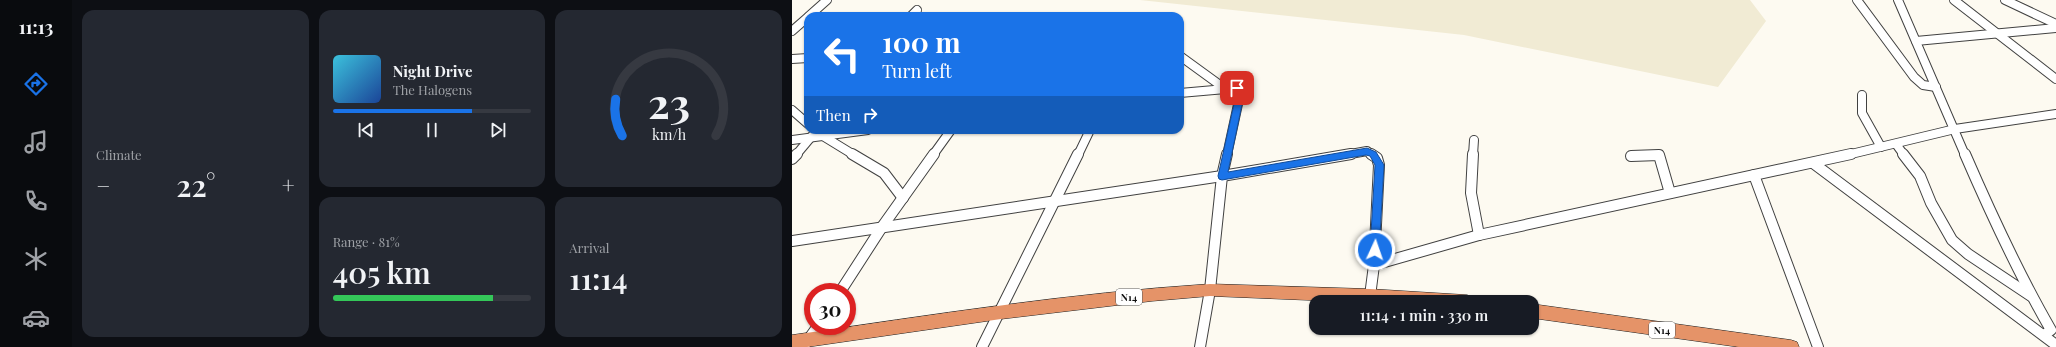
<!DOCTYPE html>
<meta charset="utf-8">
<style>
:root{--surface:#171b24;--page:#242831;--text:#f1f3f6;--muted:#9ea1a6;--line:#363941;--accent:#1a73e8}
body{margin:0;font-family:"Playfair Display",serif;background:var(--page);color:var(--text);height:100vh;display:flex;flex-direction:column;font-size:15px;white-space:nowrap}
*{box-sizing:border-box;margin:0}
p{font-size:13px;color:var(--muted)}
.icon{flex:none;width:22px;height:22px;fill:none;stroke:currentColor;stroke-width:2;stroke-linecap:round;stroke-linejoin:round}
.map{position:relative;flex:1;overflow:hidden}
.drawer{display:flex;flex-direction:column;gap:10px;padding:10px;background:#0d0f14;width:720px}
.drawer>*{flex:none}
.banner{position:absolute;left:12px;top:12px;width:380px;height:122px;border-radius:12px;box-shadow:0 1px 3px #0004;background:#1a73e8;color:#fff;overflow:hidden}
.speed{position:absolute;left:12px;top:283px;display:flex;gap:8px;font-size:20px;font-weight:700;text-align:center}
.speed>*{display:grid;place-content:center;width:52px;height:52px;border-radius:50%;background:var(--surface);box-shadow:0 1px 3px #0004;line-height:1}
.speed .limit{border:6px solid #d22;background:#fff;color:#111}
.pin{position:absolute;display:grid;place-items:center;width:34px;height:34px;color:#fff;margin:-17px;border-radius:8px;box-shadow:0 2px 6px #0006}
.me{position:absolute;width:44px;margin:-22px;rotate:3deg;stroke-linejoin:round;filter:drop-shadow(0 0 3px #0008)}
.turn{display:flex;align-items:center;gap:14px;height:84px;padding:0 12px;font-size:18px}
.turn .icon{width:52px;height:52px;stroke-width:2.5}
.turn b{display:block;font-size:28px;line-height:34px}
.then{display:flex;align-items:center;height:38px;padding:0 12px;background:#0003;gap:8px;font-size:15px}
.big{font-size:30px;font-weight:600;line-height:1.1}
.drawer .card{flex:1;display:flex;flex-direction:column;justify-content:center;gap:6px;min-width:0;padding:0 14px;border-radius:12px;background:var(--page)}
.drawer .dial{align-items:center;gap:0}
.dial svg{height:104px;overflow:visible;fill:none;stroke:var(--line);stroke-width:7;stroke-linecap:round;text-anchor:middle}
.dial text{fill:var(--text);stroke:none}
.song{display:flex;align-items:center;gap:12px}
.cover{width:48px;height:48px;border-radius:6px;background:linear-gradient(135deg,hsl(190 70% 55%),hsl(220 70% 35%))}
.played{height:4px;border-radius:2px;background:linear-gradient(90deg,var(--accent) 70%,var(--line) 70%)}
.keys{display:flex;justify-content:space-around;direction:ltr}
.heat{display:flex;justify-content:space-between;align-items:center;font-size:22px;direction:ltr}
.charge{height:6px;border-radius:3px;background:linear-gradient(90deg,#34c759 81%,var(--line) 0)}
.drawer .tiles{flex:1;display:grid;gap:10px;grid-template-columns:repeat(3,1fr)}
.card:first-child{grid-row:span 2}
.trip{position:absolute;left:517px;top:295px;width:230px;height:40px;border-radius:12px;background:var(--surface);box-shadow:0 1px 3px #0004;font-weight:600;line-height:40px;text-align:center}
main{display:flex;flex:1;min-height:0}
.tab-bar{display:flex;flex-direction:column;width:72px;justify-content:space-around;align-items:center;background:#090b0e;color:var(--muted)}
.tab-bar .icon{width:28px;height:28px}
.tab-bar .current{color:var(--accent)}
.tab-bar b{font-size:18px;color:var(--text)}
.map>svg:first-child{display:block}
</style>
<main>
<nav class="tab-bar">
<b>11:13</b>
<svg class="icon current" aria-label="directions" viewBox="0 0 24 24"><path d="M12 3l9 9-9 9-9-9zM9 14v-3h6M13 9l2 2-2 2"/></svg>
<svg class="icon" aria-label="music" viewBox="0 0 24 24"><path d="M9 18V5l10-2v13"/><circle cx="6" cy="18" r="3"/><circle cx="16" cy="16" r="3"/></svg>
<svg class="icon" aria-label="phone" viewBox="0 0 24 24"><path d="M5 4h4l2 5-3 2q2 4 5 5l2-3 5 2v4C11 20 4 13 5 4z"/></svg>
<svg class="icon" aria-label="climate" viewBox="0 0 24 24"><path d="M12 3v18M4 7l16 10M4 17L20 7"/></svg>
<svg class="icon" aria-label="car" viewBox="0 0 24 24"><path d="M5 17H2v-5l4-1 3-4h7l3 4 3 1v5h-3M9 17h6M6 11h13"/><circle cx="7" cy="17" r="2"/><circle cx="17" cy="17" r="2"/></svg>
</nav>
<section class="drawer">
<div class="tiles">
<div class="card"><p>Climate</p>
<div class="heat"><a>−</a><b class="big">22°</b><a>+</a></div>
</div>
<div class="card">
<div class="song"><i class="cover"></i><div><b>Night Drive</b><p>The Halogens</p></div></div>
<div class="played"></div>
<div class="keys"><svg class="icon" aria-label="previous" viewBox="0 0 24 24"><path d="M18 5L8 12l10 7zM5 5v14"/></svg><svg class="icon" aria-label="pause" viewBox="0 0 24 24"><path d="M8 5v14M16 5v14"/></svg><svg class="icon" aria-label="next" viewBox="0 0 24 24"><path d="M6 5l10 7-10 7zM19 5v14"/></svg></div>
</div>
<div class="card dial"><svg viewBox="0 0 100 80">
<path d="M14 69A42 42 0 1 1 86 69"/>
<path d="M14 69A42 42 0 0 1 9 41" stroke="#1a73e8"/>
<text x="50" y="56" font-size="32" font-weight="700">23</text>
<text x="50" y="72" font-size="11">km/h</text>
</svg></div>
<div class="card"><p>Range · 81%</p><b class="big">405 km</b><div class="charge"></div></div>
<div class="card"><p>Arrival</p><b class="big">11:14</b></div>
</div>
</section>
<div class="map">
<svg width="1264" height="347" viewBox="0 0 1264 347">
<rect width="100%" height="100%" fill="#fdfaf1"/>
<path fill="#f1ebd4" d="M348 0H958L974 21 926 87 672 35Z"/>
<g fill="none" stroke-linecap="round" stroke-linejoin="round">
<defs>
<g id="minor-far1">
<path d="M1065 0 1122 77 1131 85 1144 87"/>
<path d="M1106 0 1173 155"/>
<path d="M1162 0 1264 79"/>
<path d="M1213 0 1264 24"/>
<path d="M17 16 35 0"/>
<path d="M119 16 125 10"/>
<path d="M0 31 16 17"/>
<path d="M1124 41 1264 28"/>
<path d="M388 56 432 88"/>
<path d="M0 59 16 58"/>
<path d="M388 93 445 88 448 95 435 155"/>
<path d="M1070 95V113L1089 147"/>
<path d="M0 110 16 124"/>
<path d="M31 136 62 155"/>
<path d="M0 140 76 130"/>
<path d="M1104 144 1112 155"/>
<path d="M4 155 25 130"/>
<path d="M141 155 159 130"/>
<path d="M286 155 298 130"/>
<path d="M553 155 575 151 580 155"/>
<path d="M681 155 682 140"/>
<path d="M1055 155 1163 129 1264 114"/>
</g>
<g id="minor">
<path d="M60 154 92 173 111 198"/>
<path d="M681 154 679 193 687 235"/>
<path d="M1111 154 1128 176 1139 203 1160 240 1176 254 1239 296"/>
<path d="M1173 154C1199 214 1226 273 1259 330L1252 335"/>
<path d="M839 156 867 155 878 193"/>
<path d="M0 159 5 154"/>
<path d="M1021 163 1264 345"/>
<path d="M962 175 1026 347"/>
<path d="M0 241 430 176 559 154"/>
<path d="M582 265 687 235 1059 154"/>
<path d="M48 292 90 227 142 154"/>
<path d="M578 296 582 265 587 165 585 158 579 154"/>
<path d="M11 347 26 326"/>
<path d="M190 347 286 154"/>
<path d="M408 347 418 290 430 176 435 154"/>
</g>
<g id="highway">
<path d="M418 284 578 289 675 295 680 297 683 302H564L418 296 360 301 209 319 15 347H0V335C139 315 278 293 418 284Z"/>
<path d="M740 304 999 340 1005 342 1007 347H947L740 318Z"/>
</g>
</defs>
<use href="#minor-far1" stroke="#414141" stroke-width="10"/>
<use href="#minor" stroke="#414141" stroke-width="12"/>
<use href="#highway" stroke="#1f1f1f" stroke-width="1"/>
<use href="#minor-far1" stroke="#fff" stroke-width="8"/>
<use href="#minor" stroke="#fff" stroke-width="10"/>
<use href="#highway" fill="#e59368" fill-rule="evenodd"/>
</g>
<path fill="#1a73e8" stroke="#114b97" d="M445 85 448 86 452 95 436 172 575 148 584 152 592 165 587 253 583 255 578 250 583 165 578 156 574 155 430 180 427 179 426 176 444 95 441 88Z"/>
<g text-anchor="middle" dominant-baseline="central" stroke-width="4" stroke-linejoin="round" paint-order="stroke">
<g fill="#fff" stroke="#565656" stroke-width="1">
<rect x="324" y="289" width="26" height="16" rx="3"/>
<rect x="857" y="322" width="26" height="16" rx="3"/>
</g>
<g font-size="10" font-weight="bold" fill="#0e0e0e">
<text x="337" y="297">N14</text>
<text x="870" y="330">N14</text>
</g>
</g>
</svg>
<div class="speed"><div class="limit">30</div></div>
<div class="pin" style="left:445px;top:88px;background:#d93025"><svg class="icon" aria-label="arrive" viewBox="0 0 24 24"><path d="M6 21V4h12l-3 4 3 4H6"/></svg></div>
<svg class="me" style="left:583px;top:250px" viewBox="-20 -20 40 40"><circle r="17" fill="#1a73e8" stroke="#fff" stroke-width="3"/><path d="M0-11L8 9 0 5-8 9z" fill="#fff"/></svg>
<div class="trip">11:14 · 1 min · 330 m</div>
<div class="banner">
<div class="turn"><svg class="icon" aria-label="left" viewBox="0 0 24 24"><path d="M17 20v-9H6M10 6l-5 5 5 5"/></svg><div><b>100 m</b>Turn left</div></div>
<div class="then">Then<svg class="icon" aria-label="right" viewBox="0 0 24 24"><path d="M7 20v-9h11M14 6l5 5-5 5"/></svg></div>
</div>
</div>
</main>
